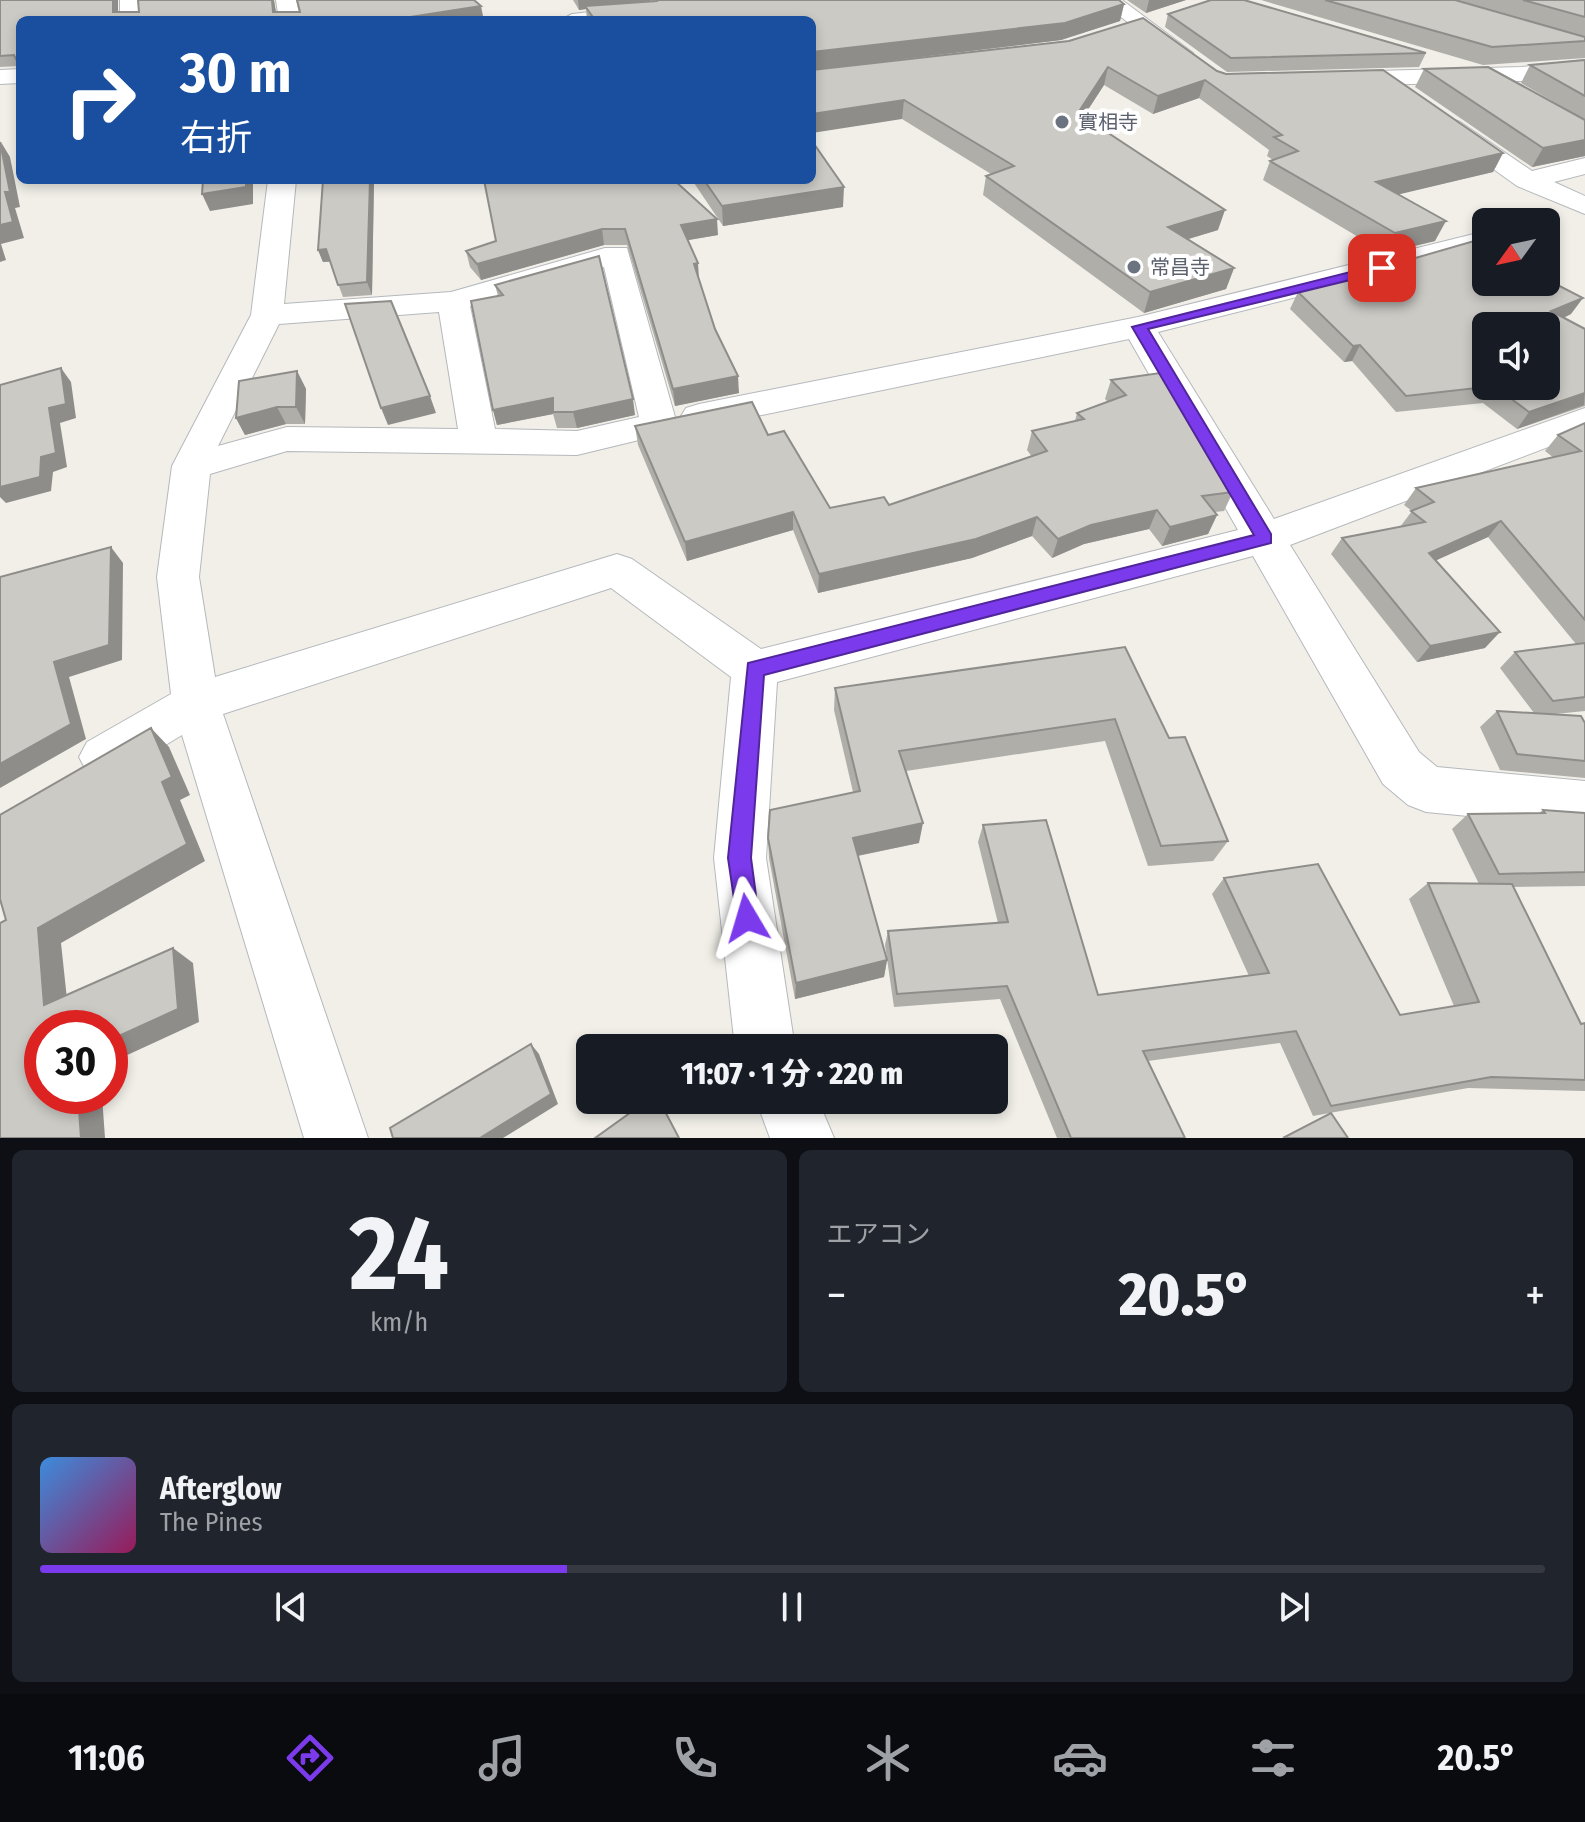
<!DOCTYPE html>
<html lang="ja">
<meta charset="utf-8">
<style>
:root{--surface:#171b24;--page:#20242c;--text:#f1f3f6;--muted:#9ea1a6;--line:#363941;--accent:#7c3aed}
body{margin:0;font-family:"Fira Sans Condensed","Noto Sans JP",sans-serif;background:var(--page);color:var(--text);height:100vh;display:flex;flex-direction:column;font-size:30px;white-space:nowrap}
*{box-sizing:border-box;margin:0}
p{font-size:26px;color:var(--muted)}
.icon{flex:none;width:44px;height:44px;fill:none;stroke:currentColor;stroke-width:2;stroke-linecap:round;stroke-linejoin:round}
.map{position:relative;height:1138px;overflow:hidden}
.panel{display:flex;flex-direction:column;gap:12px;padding:12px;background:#0d0f14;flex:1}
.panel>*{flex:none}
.top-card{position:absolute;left:16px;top:16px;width:800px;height:168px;border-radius:12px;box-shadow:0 4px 12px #0003;background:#1a4fa0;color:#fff;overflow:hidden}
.needle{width:52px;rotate:237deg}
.tools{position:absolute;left:1472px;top:208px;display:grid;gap:16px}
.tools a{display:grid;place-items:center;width:88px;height:88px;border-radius:12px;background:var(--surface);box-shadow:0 4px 12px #0003;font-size:40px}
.speed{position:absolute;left:24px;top:1010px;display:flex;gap:16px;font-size:40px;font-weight:700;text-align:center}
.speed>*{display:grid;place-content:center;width:104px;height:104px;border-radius:50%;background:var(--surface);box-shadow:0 4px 12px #0003;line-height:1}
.speed .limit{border:12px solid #d22;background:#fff;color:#111}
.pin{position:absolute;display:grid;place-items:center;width:68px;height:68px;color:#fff;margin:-34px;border-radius:16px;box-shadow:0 4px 12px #0006}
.me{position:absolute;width:88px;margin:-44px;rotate:353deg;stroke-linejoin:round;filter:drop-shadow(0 0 6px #0008)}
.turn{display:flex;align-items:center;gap:28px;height:168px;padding:0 32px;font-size:36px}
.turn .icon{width:104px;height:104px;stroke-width:2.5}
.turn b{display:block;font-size:56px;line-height:68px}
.big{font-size:60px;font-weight:800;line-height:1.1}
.panel .card{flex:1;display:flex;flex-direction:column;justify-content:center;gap:12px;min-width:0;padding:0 28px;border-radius:12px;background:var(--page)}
.panel .dial{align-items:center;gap:0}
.dial b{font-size:104px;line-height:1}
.song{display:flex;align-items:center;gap:24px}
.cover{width:96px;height:96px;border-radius:12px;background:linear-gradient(135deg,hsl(210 70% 55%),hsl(330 70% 35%))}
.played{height:8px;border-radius:4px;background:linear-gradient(90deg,var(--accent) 35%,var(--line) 35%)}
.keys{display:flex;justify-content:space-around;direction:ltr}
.heat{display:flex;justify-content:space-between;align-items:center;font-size:44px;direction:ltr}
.panel .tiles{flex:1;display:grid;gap:12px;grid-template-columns:1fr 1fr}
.card:last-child{grid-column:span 2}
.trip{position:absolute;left:576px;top:1034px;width:432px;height:80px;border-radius:12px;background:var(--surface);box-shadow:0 4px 12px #0003;font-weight:800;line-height:80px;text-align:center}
.tab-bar{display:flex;height:128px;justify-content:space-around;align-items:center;background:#090b0e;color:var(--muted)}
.tab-bar .icon{width:56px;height:56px}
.tab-bar .selected{color:var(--accent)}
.tab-bar b{font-size:36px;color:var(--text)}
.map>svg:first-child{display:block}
</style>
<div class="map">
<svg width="1585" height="1138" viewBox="0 0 1585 1138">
<rect width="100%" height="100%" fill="#f1efe8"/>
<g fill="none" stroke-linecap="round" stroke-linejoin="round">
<defs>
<g id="street">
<path d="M120 0H140L142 20H120Z"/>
<path d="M276 0H296L301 20H279Z"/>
<path d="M1099 0H1122L1193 53 1190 58H1174Z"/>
<path d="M645 6 655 12 652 16 561 20 572 14Z"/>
<path d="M1585 60V74L1522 81 1339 86 1327 79 1339 72 1522 67Z"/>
<path d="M20 69V83L0 84V70Z"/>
<path d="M1451 119 1460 122 1532 171 1585 158V174L1554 182 1585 196V214L1517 186 1442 132 1438 127Z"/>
<path d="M268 180H296L284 304 451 292 605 248H627L677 424 672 432 577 455 287 451 210 474 199 577 215 677 617 554 632 559 761 649 1238 530 1129 339 699 428 686 424 681 416 686 408 699 404 1138 317 1486 231V249L1158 332 1274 519 1585 408V433L1290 545 1419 752 1437 767 1585 781V827L1426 812 1408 805 1383 784 1253 556 777 682 766 858 795 1048H735L714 858 731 677 611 588 223 714 368 1138H304L182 735 121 772 104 779 87 772 79 757 87 742 171 694 157 577 172 466 251 315ZM604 267 639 417 577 431 495 429 470 306ZM439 312 458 429 287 427 218 446 279 324Z"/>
<path d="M756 1100H818L834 1138H770Z"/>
</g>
</defs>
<use href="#street" stroke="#b5b8bc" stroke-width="2"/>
<use href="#street" fill="#fff" fill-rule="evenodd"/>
</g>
<g fill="#afaea9">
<path d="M0 0H118V12H139L274 0 276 12 483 16 20 20V66L0 67Z"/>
<path d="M573 0H1119L1124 4 1120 21 1061 40 812 70V20H587L586 9 579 10Z"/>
<path d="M1127 0H1186L1146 13Z"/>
<path d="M1261 0H1585V58L1483 65Z"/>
<path d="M1168 14 1426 53 1419 67 1227 72 1165 27Z"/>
<path d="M1069 41 1217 71 1503 153 1493 172 1398 194 1435 241 1385 253 1263 180 1270 161 1273 160 1267 156 1269 150 1199 98 1153 114 1104 85 1084 116 1218 230 1188 239 1234 268 1226 289 1144 313 983 195 986 176 991 174 902 119 813 71Z"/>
<path d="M1585 60V156L1532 167 1415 87 1424 69 1580 117 1521 83 1530 65Z"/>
<path d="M323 180H374L372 295 343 297 330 262H323L318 250Z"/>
<path d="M484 180 718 235 688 240 699 279 715 329 739 393 675 406 627 245H604L481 280 470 267 466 251 496 241Z"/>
<path d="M692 180H812L843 207 723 226Z"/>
<path d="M495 285 635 415 577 428H557L553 414 497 425 493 410 498 296Z"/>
<path d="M1298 292 1571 314 1564 318 1585 329V406L1517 429 1483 403 1396 412 1352 361 1344 362 1290 309Z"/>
<path d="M297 371 306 389 305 424H286L245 435 236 418Z"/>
<path d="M1111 380 1233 492 1224 511 1215 512 1217 515 1208 534 1162 546 1149 529 1084 544 1052 558 1032 536 972 558 818 593 793 530 687 561 638 445 635 426 768 435 830 508 889 505 1032 457 1027 450 1032 431 1075 421 1077 413 1108 402 1105 399Z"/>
<path d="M1585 423V711L1555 714 1585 723V778L1500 770 1480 727 1497 711 1534 713 1500 668 1515 652 1576 644 1488 537 1436 560 1485 648 1417 662 1331 554 1342 538 1400 527 1412 511 1404 505 1416 488 1554 458 1545 451 1558 435Z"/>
<path d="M1125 647 1169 738 1228 841 1213 861 1148 866 1105 741 906 771 919 843 858 856 887 960 884 977 795 999 769 858 768 838 853 792 834 710 835 688Z"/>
<path d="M1543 810 1585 813V886L1513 887 1581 1024 1585 1023V1091L1468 1088 1313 1116 1280 1043 1148 1061 1185 1138H1057L1000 999 894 1007 885 945 888 931 998 923 978 842 983 825 1098 995 1249 976 1212 894 1224 878 1400 1015 1454 1006 1409 899 1428 883 1479 884 1452 829 1468 814 1539 813Z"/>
</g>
<g fill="#8f8d8a">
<path d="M113 0H118V20L113 12Z"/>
<path d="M272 0H274L277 20 273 12Z"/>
<path d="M578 0H650L651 2 585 6 586 9 579 10Z"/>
<path d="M1149 0H1186L1146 13Z"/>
<path d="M1124 4 1120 21 1061 40 812 70V52Z"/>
<path d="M481 6 483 16 460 20H391Z"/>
<path d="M1108 67 1104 85 1074 131 1078 113Z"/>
<path d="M1205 80 1199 98 1153 114 1158 96Z"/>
<path d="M904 100 902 119 812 133V114Z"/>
<path d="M1585 140V156L1532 167 1543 148Z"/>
<path d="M1 142 10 157 20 207 15 208 24 238 1 244 6 260 0 262V225L5 192Z"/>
<path d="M1503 153 1493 172 1367 202 1376 182Z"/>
<path d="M246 180H253V204L210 211 202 194Z"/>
<path d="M370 180H374L372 295 367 282Z"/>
<path d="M844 187 843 207 723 226 722 206Z"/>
<path d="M1225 210 1218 230 1162 247 1168 227Z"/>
<path d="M717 219 718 235 683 241 681 225Z"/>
<path d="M1446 221 1435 241 1385 253 1395 233Z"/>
<path d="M602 229 604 245 481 280 477 264Z"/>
<path d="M326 249 331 261 323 262 318 250Z"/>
<path d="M698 263 699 279 694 264Z"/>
<path d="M1234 268 1226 289 1144 313 1150 292Z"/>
<path d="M1583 298 1571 314 1544 326 1551 311Z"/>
<path d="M1360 345 1352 361 1344 362 1353 346Z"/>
<path d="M61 368 71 382 76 418 60 423 67 467 53 472 51 491 6 503 0 497V477L49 408Z"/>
<path d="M297 371 306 389 305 424 296 407Z"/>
<path d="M738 376 739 393 675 406 673 389Z"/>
<path d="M1585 393 1584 405 1517 429 1529 412Z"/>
<path d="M430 396 436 413 388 425 381 408Z"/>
<path d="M553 398V414L497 425 493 410Z"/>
<path d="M633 399 635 415 577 428 573 412Z"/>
<path d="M277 407 286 424 245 435 236 418Z"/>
<path d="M1157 510 1149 529 1084 544 1052 558 1058 539 1091 525Z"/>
<path d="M793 512V530L687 561 685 542Z"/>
<path d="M1217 515 1208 534 1162 546 1170 527Z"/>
<path d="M1037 517 1032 536 972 558 818 593 819 574Z"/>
<path d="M1501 521 1488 537 1417 569 1429 553Z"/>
<path d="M111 547 123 563 122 660 69 677 86 739 0 788V764L54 662Z"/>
<path d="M1500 632 1485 648 1417 662 1430 646Z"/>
<path d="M151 728 169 747 190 795 180 800 205 861 61 943 69 1018 44 1005 38 928 162 782Z"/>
<path d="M923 823 919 843 851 857 853 838Z"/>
<path d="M173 948 193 963 199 1022 110 1063V1040Z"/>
<path d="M887 960 884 977 795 999 796 983Z"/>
<path d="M531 1044 539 1054 558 1104 503 1138H480Z"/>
<path d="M78 1096H102L105 1138H81Z"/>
</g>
<g fill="#cccac5" stroke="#8f8d8a" stroke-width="2" fill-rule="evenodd">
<path d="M0 0H113V12H139L138 0H272L273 12H300L297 0H474L481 6 391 20H20V61H17L14 55 0 56Z"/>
<path d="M658 0H1119L1124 4 1065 23 812 52V20H595L585 6 657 1Z"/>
<path d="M1211 0H1244L1426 53 1231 58 1168 14Z"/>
<path d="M1325 0H1455L1585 37V41L1492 47Z"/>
<path d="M1523 0H1585V17Z"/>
<path d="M1143 18 1217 71 1226 74 1383 70 1503 153 1376 182 1446 221 1395 233 1270 161 1298 151 1274 137 1282 135 1205 80 1158 96 1108 67 1078 113 1225 210 1168 227 1234 268 1150 292 986 176 1014 166 904 100 812 114V70L1069 41Z"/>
<path d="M1585 60V96L1530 65Z"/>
<path d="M1488 67 1585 120V140L1543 148 1424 69Z"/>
<path d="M812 141 844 187 722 206 704 180H812Z"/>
<path d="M0 142 10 192H5L13 222 0 225Z"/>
<path d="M203 180H246V187L202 194Z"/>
<path d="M323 180H370L367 282 338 285 326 249 318 250Z"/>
<path d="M484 180H674L717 219 681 225 698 263 694 264 715 329 738 376 673 389 625 229H602L477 264 466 251 496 241Z"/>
<path d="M1474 241 1486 248V282H1546V279L1583 298 1551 311 1585 329V393L1529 412 1494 386 1406 396 1360 345 1353 346 1298 292ZM1486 326H1546V386H1486Z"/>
<path d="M599 256 633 399 573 412H553V398L493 410 471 301 503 295 495 285Z"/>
<path d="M391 301 430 396 381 408 345 304Z"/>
<path d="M61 368 66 404 49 408 56 453 41 457 40 477 0 487V385Z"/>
<path d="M297 371 296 407H277L236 418 239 381Z"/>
<path d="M1160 373 1233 492 1202 496 1217 515 1170 527 1157 510 1091 525 1058 539 1037 517 976 539 819 574 793 512 685 542 635 426 752 402 768 435 784 431 830 508 884 497 889 505 1047 451 1032 431 1084 419 1077 413 1126 395 1111 380Z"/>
<path d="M1585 423V620L1501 521 1429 553 1500 632 1430 646 1342 538 1425 522 1411 511 1434 502 1416 488 1581 451 1558 435Z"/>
<path d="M111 547 109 645 54 662 71 724 0 764V577Z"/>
<path d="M1585 643V697L1553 701 1515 652Z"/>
<path d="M1125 647 1169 738 1185 737 1228 841 1161 846 1115 719 899 751 923 823 853 838 887 960 796 983 768 838 770 810 860 791 835 688Z"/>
<path d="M1497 711 1581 716 1585 723V761L1517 754Z"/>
<path d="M151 728 172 777 162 782 187 844 38 928 44 1005 173 948 178 1009 110 1040V1028H42V1096H78L81 1138H0V923L6 920 0 899V815Z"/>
<path d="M1543 810 1585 813V872L1499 874 1468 814 1545 813Z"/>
<path d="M1046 820 1098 995 1269 973 1224 878 1318 864 1400 1015 1479 1002 1428 883 1512 884 1581 1024 1585 1023V1080L1491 1077 1331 1106 1296 1031 1143 1051 1185 1138H1071L1007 986 897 994 888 931 1008 922 983 825Z"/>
<path d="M531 1044 551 1094 480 1138H393L390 1128Z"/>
<path d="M648 1100H659L679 1138H595Z"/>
<path d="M1331 1113 1348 1138H1283Z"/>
</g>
<path fill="#7c3aed" stroke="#51269a" stroke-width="2" d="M1382 264 1389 268 1387 271 1148 329 1271 534V543L764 675 751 858 759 918 755 926 747 929 738 926 728 858 748 663 1254 535 1132 327Z"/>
<g fill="#6b7280" stroke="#fff" stroke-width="3">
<circle cx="1062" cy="122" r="8"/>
<circle cx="1134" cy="267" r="8"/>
</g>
<g text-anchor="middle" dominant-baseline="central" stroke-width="8" stroke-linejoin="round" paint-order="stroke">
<g font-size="20" fill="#5b616d" stroke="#fff" text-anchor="start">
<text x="1078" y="122">實相寺</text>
<text x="1150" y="267">常昌寺</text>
</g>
</g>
</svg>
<div class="tools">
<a><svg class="needle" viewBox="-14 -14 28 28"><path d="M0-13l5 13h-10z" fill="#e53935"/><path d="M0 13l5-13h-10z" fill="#9ea1a6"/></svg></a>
<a><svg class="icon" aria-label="sound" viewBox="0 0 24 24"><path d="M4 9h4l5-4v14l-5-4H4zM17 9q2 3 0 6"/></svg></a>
</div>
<div class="speed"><div class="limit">30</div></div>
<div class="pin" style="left:1382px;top:268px;background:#d93025"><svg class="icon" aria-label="arrive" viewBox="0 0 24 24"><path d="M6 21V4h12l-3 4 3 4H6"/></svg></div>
<svg class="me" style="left:747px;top:918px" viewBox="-20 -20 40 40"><path d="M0-17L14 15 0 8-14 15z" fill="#7c3aed" stroke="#fff" stroke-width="4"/></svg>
<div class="trip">11:07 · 1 分 · 220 m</div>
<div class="top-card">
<div class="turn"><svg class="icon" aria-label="right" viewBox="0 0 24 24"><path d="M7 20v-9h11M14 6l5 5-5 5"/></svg><div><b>30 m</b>右折</div></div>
</div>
</div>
<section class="panel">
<div class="tiles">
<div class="card dial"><b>24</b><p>km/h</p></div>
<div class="card"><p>エアコン</p>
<div class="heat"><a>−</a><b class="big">20.5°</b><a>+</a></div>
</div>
<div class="card">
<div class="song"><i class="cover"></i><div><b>Afterglow</b><p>The Pines</p></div></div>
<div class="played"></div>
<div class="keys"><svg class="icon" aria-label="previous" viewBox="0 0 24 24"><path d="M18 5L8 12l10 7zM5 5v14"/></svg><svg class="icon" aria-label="pause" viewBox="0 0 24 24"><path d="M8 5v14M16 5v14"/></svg><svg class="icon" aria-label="next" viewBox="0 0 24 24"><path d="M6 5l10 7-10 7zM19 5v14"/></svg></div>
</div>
</div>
</section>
<nav class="tab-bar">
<b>11:06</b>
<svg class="icon selected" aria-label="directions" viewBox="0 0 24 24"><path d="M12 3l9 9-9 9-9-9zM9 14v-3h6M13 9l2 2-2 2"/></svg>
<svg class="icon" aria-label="music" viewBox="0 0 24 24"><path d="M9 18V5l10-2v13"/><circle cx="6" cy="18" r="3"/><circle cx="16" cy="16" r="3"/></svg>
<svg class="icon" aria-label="phone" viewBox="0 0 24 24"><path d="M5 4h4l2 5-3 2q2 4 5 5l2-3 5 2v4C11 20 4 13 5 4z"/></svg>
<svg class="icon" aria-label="climate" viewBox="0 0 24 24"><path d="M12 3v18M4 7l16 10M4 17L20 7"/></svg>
<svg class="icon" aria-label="car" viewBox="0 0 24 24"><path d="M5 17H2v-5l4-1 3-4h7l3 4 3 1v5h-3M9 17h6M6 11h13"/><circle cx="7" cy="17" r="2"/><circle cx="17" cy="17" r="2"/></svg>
<svg class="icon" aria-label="filters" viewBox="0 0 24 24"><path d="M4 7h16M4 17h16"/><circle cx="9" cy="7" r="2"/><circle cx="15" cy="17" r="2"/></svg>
<b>20.5°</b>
</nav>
